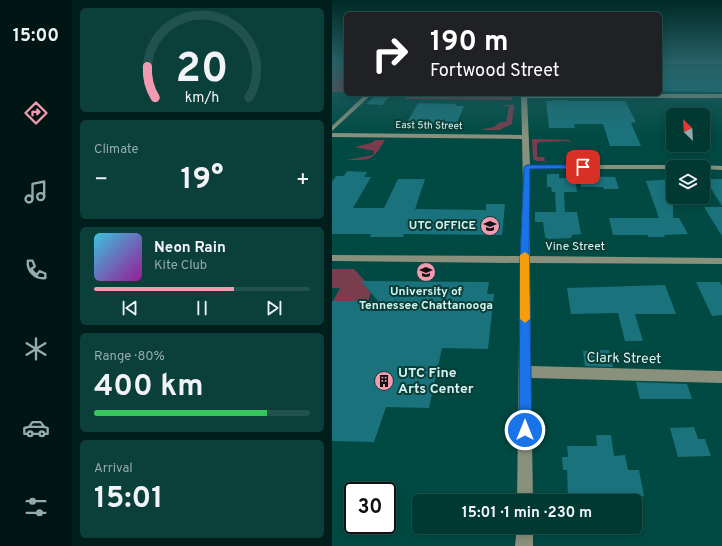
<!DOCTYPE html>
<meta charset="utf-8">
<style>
:root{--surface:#003832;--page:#0a3f3a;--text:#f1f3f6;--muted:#95acac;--line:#22524d;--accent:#f29aaf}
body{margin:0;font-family:Overpass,sans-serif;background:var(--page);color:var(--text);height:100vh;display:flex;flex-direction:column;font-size:15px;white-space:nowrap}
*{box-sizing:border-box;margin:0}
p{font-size:13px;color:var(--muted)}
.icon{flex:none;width:22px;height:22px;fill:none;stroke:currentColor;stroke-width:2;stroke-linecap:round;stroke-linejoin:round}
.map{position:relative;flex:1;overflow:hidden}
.sheet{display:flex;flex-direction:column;gap:8px;padding:8px;background:#001f1c;width:260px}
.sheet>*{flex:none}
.top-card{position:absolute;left:12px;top:12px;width:318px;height:84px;border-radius:6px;box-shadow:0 2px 10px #0003,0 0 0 1px var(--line);background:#202124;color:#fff;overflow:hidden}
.needle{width:26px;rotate:336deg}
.controls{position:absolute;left:334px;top:108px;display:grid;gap:8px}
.controls a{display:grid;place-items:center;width:44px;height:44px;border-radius:6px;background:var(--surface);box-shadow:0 2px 10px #0003,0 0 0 1px var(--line);font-size:20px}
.speed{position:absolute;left:12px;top:482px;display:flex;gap:8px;font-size:20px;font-weight:700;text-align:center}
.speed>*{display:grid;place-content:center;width:52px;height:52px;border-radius:50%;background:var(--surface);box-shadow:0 2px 10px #0003,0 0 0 1px var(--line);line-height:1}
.speed .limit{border:2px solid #111;border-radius:6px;background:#fff;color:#111}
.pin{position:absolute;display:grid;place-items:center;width:34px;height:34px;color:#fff;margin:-17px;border-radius:8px;box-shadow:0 2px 6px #0006}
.me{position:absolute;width:44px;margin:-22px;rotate:0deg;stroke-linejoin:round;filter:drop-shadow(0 0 3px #0008)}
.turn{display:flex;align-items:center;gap:14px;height:84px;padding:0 20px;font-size:18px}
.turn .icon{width:52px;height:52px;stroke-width:2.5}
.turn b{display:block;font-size:28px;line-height:34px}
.big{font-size:30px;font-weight:700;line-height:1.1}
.sheet .widget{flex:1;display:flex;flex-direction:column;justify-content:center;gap:6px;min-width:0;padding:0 14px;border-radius:6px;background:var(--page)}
.sheet .dial{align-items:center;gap:0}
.dial svg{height:104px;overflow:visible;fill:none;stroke:var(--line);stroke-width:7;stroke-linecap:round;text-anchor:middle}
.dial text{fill:var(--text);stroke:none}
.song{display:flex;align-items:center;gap:12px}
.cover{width:48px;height:48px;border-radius:6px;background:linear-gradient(135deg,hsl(190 70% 55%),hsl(300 70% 35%))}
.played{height:4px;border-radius:2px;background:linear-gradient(90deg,var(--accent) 65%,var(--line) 65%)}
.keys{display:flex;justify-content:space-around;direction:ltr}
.heat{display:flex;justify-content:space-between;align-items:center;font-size:22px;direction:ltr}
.charge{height:6px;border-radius:3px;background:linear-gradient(90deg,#34c759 80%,var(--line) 0)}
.trip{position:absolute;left:80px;top:494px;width:230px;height:40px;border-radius:6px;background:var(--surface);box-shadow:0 2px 10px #0003,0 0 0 1px var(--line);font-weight:700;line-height:40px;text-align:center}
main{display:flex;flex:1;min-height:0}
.tabs{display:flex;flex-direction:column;width:72px;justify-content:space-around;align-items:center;background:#001614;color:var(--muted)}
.tabs .icon{width:28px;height:28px}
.tabs .active{color:var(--accent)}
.tabs b{font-size:18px;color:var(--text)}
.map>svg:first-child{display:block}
</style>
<main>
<nav class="tabs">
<b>15:00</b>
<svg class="icon active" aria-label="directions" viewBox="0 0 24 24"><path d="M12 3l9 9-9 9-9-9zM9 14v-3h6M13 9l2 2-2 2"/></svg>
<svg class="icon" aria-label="music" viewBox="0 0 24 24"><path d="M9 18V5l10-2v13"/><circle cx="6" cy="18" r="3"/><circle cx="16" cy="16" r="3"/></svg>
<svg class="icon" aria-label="phone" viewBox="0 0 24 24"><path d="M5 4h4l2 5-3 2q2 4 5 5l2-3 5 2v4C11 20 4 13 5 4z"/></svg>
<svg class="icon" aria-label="climate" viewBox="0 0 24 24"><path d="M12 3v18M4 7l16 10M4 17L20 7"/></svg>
<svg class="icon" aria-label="car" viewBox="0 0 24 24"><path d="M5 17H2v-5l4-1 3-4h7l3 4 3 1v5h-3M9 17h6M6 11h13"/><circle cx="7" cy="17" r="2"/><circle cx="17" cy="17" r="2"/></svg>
<svg class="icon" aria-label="filters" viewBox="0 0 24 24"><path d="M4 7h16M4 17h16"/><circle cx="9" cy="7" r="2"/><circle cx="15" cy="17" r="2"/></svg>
</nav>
<section class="sheet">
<div class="widget dial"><svg viewBox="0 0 100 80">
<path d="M14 69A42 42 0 1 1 86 69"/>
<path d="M14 69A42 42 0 0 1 8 45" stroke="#f29aaf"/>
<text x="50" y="56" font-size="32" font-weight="700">20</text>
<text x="50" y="72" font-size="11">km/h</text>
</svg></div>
<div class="widget"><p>Climate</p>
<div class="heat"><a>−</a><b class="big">19°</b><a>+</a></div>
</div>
<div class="widget">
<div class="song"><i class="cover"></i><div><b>Neon Rain</b><p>Kite Club</p></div></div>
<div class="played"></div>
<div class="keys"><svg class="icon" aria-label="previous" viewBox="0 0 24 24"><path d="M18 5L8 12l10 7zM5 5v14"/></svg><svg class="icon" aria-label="pause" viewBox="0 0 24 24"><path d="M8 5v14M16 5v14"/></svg><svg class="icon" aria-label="next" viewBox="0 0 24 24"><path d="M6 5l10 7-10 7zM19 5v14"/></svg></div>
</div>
<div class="widget"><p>Range · 80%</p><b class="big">400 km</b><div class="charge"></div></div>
<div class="widget"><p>Arrival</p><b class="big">15:01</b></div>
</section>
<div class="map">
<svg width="390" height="546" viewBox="0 0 390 546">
<rect width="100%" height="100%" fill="#004a43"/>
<g fill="#7a3d4d">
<rect x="0" y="61" width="14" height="31"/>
<path d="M77 94H181L180 100 73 99Z"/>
<path d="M171 105H182L180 124 167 130H151V129L162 127 168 122H174L177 107Z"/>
<path d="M200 139 238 140 239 143 237 141 207 142 205 144V157H212L213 161 241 162 242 157 245 159V162L204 161 201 159Z"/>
<path d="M44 140H53C40 161 40 160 15 160L41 155 42 151 23 147 39 143Z"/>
<path d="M0 269H22L33 281 32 284 39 293 36 301H1L8 288H0Z"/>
</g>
<g fill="#1a737c">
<path d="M328 66H390V92L328 91Z"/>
<path d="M45 94H60L50 105 34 104Z"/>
<path d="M220 100H236L237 101H293L304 122 299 123 309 146H278L271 124H242L243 128H217L214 101H220Z"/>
<path d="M86 103 124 104 123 106H132L124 125 74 124Z"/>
<path d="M15 171 35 172 32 177H39L21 208H52L66 179H93L83 209 154 210V204H173L170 235 72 234 71 237H38L39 234H0V182L4 176H12Z"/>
<path d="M215 174H227V178H243L245 192H232L233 212H245L249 234 240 235 239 238 216 239 213 237 211 222H203V212H224L223 192H220L219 187H215Z"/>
<path d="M248 176 283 177 287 189H272L271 187H249Z"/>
<path d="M341 179V218H347L356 234 332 235 333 237H316V235H281L277 218H327L314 181Z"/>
<path d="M373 179H390V206Z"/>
<path d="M372 207H390V236Z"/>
<path d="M29 281 157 282 155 294H162L156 349 110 348 97 408 54 407 42 442 0 441V301H46Z"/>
<path d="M364 282H388L390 286V315L380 316Z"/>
<path d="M333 285 344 314H303L311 341H293L286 313 239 314 235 288Z"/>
<path d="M277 350 281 367 253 366 251 351Z"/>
<path d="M304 382 355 384 360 399H308Z"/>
<path d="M362 427 366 439H373L379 456 346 457 338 428Z"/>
<path d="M264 435H279L282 456 293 455 296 470H307L312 496H294L295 500 278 501H243V497H236L235 470H231L230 457H236L235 446H265Z"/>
</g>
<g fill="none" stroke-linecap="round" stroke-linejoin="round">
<g fill="#89917d" fill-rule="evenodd">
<path d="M34 94H40L0 131V126Z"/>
<path d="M189 94H390V98H195L198 165H341L345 167H341V169H198V256L390 258V264L198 263 199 366 390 371V383L199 378 201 501H185L188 263 0 261V255L188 256 191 187 190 139 0 137V133L190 135Z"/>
<path d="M368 165 390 166V170L371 169V167H367Z"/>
<path d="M185 527H201V546H183Z"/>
</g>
<rect fill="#d3e2ba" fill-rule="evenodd" x="328" y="62" width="62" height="2"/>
</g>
<linearGradient id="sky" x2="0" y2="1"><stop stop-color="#002925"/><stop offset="0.45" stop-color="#266066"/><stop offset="1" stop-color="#266066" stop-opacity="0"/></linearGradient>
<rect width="390" height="137" fill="url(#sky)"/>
<path fill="#1a73e8" stroke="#114b97" d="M251 165 253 166V168L198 169 197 260 200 430 198 434 193 436 189 434 187 430 188 260 192 167 195 165Z"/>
<path fill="#f59e0b" d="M193 252 197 255 198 319 193 323 188 319V255Z"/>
<defs>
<symbol id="university-disc" viewBox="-11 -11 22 22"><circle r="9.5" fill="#f29aaf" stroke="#093d38"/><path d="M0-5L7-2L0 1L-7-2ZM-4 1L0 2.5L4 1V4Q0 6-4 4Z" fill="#111"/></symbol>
<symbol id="building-disc" viewBox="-11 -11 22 22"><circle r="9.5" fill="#f29aaf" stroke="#093d38"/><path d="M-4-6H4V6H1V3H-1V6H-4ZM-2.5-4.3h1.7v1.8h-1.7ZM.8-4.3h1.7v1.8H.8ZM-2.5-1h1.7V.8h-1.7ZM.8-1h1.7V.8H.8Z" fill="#111"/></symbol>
</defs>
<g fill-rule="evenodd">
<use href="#university-disc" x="147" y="215" width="22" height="22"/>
<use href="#university-disc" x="83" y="261" width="22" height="22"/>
<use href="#building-disc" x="41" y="370" width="22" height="22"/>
</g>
<g text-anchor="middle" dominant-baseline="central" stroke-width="4" stroke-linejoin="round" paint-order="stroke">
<g font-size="10" fill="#d4f3ee" stroke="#093d38">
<text transform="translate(97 126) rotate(1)">East 5th Street</text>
</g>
<g font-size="12" font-weight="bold" fill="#d4f3ee" stroke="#093d38" text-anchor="end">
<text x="144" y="226">UTC OFFICE</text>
<text x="94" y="292" text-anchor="middle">University of<tspan x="94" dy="14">Tennessee Chattanooga</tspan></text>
</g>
<g font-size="12" fill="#d4f3ee" stroke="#093d38">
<text x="243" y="247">Vine Street</text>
</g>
<g font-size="14" fill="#d4f3ee" stroke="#093d38">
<text transform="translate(292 359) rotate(1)">Clark Street</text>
</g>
<g font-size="14" font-weight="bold" fill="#d4f3ee" stroke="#093d38" text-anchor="start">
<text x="66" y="373">UTC Fine<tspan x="66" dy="16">Arts Center</tspan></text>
</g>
</g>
</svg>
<div class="controls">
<a><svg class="needle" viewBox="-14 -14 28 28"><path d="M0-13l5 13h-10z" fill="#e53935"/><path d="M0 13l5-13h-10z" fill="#95acac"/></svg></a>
<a><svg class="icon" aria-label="layers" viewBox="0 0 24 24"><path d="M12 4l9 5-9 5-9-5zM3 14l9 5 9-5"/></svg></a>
</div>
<div class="speed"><div class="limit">30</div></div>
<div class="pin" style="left:251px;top:167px;background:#d93025"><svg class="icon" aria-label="arrive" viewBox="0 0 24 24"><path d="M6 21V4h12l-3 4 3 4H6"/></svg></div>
<svg class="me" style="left:193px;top:430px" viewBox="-20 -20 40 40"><circle r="17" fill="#1a73e8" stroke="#fff" stroke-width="3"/><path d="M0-11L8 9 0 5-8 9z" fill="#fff"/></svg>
<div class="trip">15:01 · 1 min · 230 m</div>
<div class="top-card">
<div class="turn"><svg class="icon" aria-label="right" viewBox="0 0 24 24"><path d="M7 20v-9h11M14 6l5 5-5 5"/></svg><div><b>190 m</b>Fortwood Street</div></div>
</div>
</div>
</main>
